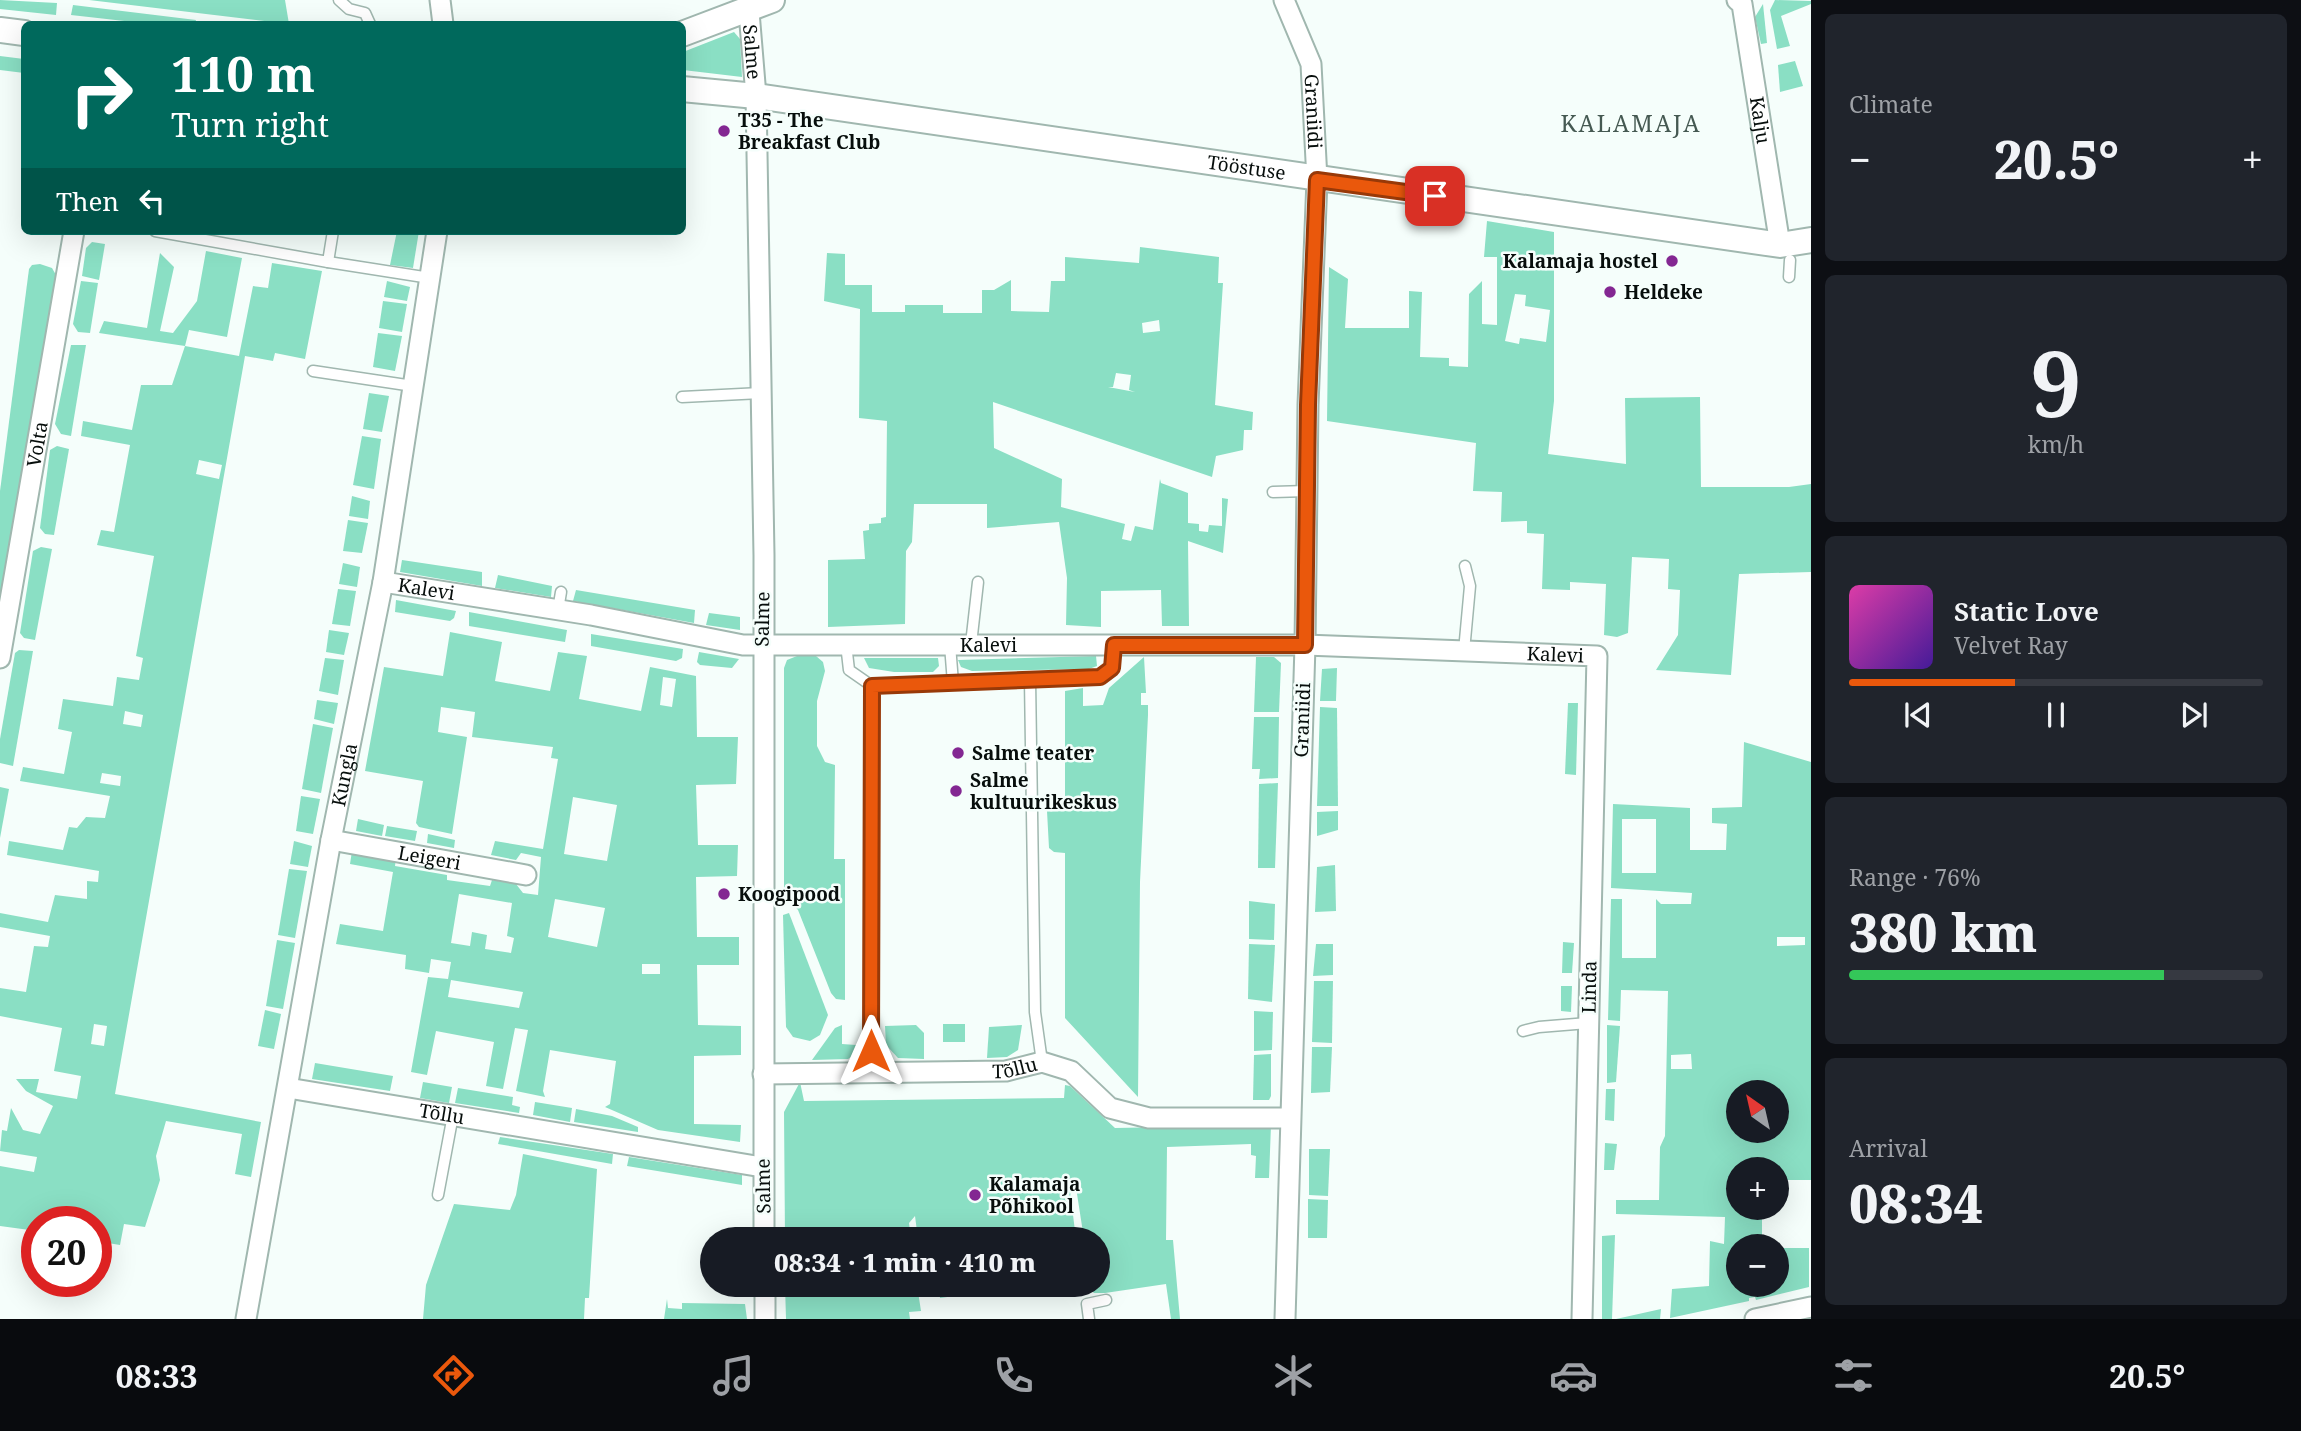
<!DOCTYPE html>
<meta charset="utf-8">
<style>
:root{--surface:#171b24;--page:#20242c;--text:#f1f3f6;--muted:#9ea1a6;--line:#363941;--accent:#ea580c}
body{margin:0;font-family:"Noto Serif",serif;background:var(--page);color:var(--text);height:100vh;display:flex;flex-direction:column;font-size:26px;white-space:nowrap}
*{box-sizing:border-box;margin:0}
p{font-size:23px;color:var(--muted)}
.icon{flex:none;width:38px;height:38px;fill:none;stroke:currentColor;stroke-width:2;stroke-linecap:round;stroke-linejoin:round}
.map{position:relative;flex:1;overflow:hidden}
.side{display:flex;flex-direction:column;gap:14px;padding:14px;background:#0d0f14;width:490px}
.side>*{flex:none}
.guide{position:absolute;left:21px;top:21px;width:665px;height:214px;border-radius:10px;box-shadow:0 7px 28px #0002;background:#00695c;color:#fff;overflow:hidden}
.needle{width:46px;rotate:326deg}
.buttons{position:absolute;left:1726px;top:1080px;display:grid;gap:14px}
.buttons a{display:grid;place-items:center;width:63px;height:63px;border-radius:50%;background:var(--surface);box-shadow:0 7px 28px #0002;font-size:35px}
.speed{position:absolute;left:21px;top:1206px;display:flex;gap:14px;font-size:35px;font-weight:700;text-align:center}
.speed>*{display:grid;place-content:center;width:91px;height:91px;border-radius:50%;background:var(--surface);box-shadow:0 7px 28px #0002;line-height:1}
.speed .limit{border:10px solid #d22;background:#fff;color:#111}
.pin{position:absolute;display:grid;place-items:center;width:60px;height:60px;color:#fff;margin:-30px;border-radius:14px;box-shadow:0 4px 10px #0006}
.me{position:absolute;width:77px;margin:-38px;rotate:0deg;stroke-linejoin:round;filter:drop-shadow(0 0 5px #0008)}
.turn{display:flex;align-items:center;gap:24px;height:147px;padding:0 35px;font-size:32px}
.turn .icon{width:91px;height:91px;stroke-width:2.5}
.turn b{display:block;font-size:49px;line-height:60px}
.then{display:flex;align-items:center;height:66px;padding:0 35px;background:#0003;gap:14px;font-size:26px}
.big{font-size:52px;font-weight:800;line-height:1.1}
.side .tile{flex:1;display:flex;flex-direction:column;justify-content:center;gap:10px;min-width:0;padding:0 24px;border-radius:10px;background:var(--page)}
.side .dial{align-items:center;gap:0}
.dial b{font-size:91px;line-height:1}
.song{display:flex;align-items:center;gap:21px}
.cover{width:84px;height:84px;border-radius:10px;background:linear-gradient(135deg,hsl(320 70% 55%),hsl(260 70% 35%))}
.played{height:7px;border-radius:4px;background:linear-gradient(90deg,var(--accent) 40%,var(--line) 40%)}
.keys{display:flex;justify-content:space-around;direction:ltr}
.heat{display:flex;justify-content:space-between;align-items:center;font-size:38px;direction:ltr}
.charge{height:10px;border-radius:5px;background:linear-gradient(90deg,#34c759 76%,var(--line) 0)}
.trip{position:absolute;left:700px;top:1227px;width:410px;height:70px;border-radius:35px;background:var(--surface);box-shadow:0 7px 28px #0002;font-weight:800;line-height:70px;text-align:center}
.menu{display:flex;height:112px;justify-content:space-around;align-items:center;background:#090b0e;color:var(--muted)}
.menu .icon{width:49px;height:49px}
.menu .active{color:var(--accent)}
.menu b{font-size:32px;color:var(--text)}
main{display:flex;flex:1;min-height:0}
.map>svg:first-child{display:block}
</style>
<main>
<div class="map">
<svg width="1811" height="1319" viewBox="0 0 1811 1319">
<rect width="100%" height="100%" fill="#f5fefb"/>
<g fill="#8adfc4" fill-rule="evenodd">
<path d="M0 0 57 3 56 15 0 9Z"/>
<path d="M89 0H285L289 24Z"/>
<path d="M1775 0 1811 1V4L1781 16 1790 46 1777 49 1770 10Z"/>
<path d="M1763 4 1767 43 1761 44 1755 17Z"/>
<path d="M73 5 196 20 195 24H151L71 15Z"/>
<path d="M734 32 740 39 742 77 683 70V52Z"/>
<path d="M0 56 24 59V73L0 70Z"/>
<path d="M1795 61 1803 86 1780 92 1778 65Z"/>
<path d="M1487 221 1554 232V401L1548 454 1626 464 1625 398 1700 397 1701 487H1789L1811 484V572L1739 574 1731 675 1656 670 1678 635 1680 590 1668 589 1669 559 1632 557 1628 633 1617 637 1604 635 1606 584 1570 582V590L1542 589 1544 534 1527 533V521L1501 522 1502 492 1473 491 1476 443 1327 421 1329 267 1348 279 1345 328H1409V291L1422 292 1420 357 1449 358V366L1468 367 1469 294 1482 281V324L1497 325V257H1484ZM1515 294 1526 295 1525 306 1550 310 1546 342 1520 338 1519 344 1505 341Z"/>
<path d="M397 231H419L413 268 390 265Z"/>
<path d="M92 242 105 244 99 280 82 276 86 248Z"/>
<path d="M1140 247 1219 257 1218 283H1223L1215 405 1253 412 1252 430H1244L1243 450 1216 456 1212 477 993 402 994 448 1062 479 1061 507 1125 524 1122 539 1131 541 1135 526 1153 530 1160 479 1161 483 1188 493V523L1199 524V531L1208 532 1209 525 1222 526V498L1228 499 1223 553 1188 541 1189 626H1162L1161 590 1101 591V627L1066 625 1067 578 1059 522 987 528V504H914L912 542 906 551 905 624 828 627V560L865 559 863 531 869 530V524L881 523V518L886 517 887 421 859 418 860 309 824 301 827 253 845 254V285H872V312H905V305H943V313H982V290H994L1011 280V311L1049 312 1051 281H1065V257L1139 263ZM1159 320 1160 331 1143 333 1142 323ZM1116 373 1131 375 1129 390 1135 392 1108 387H1113Z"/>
<path d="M206 251 242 258 227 337 189 330 185 346 239 356 253 286 268 288 272 263 322 271 305 359 275 353 273 361 245 356 115 1094 261 1122 251 1177 235 1174 242 1134 166 1121 156 1156 160 1180 145 1227 124 1224 120 1245 96 1241V1222H37V1231L0 1226V1166L34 1172 37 1157 0 1151 2 1130 7 1131 11 1108 23 1130 40 1134 53 1106 26 1091 16 1079H39L36 1092 77 1099 81 1076 54 1071 62 1028 0 1016V988L26 992 34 946 48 947 50 936 0 927V913L48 922 55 895 87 899V881L98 882 99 871 7 855 9 841 63 850 69 827 77 828 86 817 105 818 110 796 20 781 23 767 64 774 72 732 58 729 63 699 113 706 117 677 139 680 143 658 136 656 154 556 97 545 101 530 114 532 130 445 81 436 83 421 132 430 141 385H172L185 346 99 333 104 321 147 328 160 253 174 267 160 331 173 333 197 301ZM199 460 222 465 219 479 196 474ZM125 711 143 715 141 727 123 724ZM102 773 121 776 120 786 100 783ZM94 1024 107 1026 104 1046 91 1044Z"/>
<path d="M40 264 52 268 56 275 0 598V491L29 269 32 265Z"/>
<path d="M81 281 98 283 90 333 78 332 73 324Z"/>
<path d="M387 281 410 287 407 301 384 297Z"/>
<path d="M383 301 407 304 402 332 379 328Z"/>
<path d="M378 333 402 336 395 371 373 367Z"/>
<path d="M71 345H86L71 436 61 434 55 424Z"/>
<path d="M369 393 389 396 382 432 363 429Z"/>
<path d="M362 436 381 439 374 489 353 485Z"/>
<path d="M57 446 69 449 54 535 45 534 40 528 50 450Z"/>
<path d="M352 496 370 501 368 519 349 516Z"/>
<path d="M348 520 368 523 362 553 343 551Z"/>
<path d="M41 547 52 549 35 640 24 638 20 633 33 551Z"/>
<path d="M402 560 482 572V586L400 572Z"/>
<path d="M343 563 360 567 357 587 339 584Z"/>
<path d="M498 575 552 586 551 597 495 588Z"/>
<path d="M338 589 356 591 350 626 332 624Z"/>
<path d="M576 590 695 610 694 623 573 601Z"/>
<path d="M396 600 456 611 454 618 450 621 395 612Z"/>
<path d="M469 612 567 630 565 642 469 626Z"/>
<path d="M709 613 740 617V630L706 625Z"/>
<path d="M329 630 349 633 344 655 326 652Z"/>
<path d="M450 632 502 642 495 681 550 691 558 652 587 656 579 699 641 711 650 667 696 676 697 737H738L736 784 696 785 698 845H738L737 876 696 877 697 937H739V965H697L698 1025 741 1026V1055L694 1056V1124L741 1125 740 1142 658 1130 605 1107 610 1104 616 1061 550 1050 543 1091 545 1097 516 1091 528 1030 515 1028 503 1089 486 1086 494 1042 436 1031 427 1075 411 1072 428 977 448 979 451 962 431 959 429 973 405 969 406 955 336 944 340 924 383 931 393 872 350 864 352 851 396 858 395 866 447 875V880L490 886 492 880 516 884 523 893 538 895 541 857 521 853 516 860 491 855 495 841 543 849 558 759 551 758 553 747 472 737 475 712 441 707 438 732 467 737 452 834 419 827 416 823 423 781 365 771 384 667 443 676ZM663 677 676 679 672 707 660 705ZM573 797 617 805 607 861 564 854ZM459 894 512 903 507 936 514 938 511 953 485 949 487 935 472 932 470 946 451 943ZM555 899 605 908 597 947 548 937ZM642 964H660V974H642ZM451 980 523 992 519 1008 448 997Z"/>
<path d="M591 634 683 649 682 658 676 661 591 646Z"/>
<path d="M19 650 33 651 13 766 0 763V739L15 653Z"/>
<path d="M699 652 739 659 732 668 700 665 697 662Z"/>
<path d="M797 656H816L823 662 825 671 817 701V746L825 762 835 765 834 859H845V1000L836 999 831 993 798 910 784 894V668L787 660Z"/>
<path d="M1096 656 1097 666 1089 669 972 671 961 667 958 660Z"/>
<path d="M1144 657 1146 693H1141V705H1148V715L1140 882 1138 1097 1065 1018V853L1054 852 1049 848 1047 811 1055 803 1065 802V691L1083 688V706L1103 705 1109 688Z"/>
<path d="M1256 657H1274L1281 663 1279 712H1254Z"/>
<path d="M325 658 344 660 338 695 319 691Z"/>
<path d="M864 658H938L939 666 933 672H894L869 668Z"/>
<path d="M1337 668 1336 701H1320L1322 669Z"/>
<path d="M317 700 338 703 334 724 314 719Z"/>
<path d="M1568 703H1578L1576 775 1565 774Z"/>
<path d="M1320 707 1337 708 1338 806H1317Z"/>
<path d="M1254 717H1279L1278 778 1259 779 1260 769H1252Z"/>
<path d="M313 724 333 728 321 793 302 789Z"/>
<path d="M1744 742 1811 762V1180H1776V1169H1738V1208H1762V1246H1738V1284H1776V1248H1809V1287L1756 1300 1755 1297 1749 1298V1301L1670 1318 1672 1289 1709 1286 1710 1241 1724 1244 1725 1217 1616 1214V1200H1659L1660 1147 1665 1136 1668 991 1621 990 1620 1021 1608 1020 1611 899H1622V958H1656V899L1661 904H1691L1692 893 1611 888 1613 804 1690 808V850H1726L1727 824 1712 823V808L1742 807ZM1622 819H1656V873H1622ZM1777 937H1805V945L1777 946ZM1691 1054 1692 1069H1671V1055ZM1738 1092H1776V1130H1738Z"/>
<path d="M1278 783 1275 868H1258L1259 784Z"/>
<path d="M0 787 9 789 0 838Z"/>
<path d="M301 796 320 799 313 834 296 831Z"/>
<path d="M1338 811V830L1317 836V812Z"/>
<path d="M358 819 384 825 382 836 356 831Z"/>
<path d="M387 826 417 831 415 841 385 836Z"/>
<path d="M428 834 455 840 454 848 427 843Z"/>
<path d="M294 841 312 846 308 867 290 864Z"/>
<path d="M1335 865 1336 911 1315 912 1317 867Z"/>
<path d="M289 869 307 871 295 938 278 935Z"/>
<path d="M1249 901 1275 904 1274 940 1249 939Z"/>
<path d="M789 913 828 1015 820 1035 810 1041 793 1037 786 1027 783 915Z"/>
<path d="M277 940 295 943 283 1009 266 1006Z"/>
<path d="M1563 942 1574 943 1572 973H1562Z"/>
<path d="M1249 944 1275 945 1272 1002 1248 999Z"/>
<path d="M1316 944H1333V975L1313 976Z"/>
<path d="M1314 981H1333L1332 1043 1312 1042Z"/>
<path d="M1561 986H1572L1571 1012 1561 1011Z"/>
<path d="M265 1010 281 1014 274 1049 258 1046Z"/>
<path d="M1254 1011 1273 1012 1272 1050 1254 1051Z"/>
<rect x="943" y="1024" width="22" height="18"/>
<path d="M842 1025V1044L856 1045 857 1053 848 1059 812 1060 835 1028Z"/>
<path d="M916 1025 924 1033V1059L898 1058 886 1045 885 1026Z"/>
<path d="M1022 1025 1018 1050 1007 1057 987 1058 989 1027Z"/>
<path d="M1607 1025 1620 1026 1616 1082 1607 1083Z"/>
<path d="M1312 1047H1332L1330 1092 1311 1093Z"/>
<path d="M1271 1054V1096L1269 1100H1253L1254 1055Z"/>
<path d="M315 1063 393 1076 390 1091 312 1079Z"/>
<path d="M423 1082 452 1087 449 1103 420 1098Z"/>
<path d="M800 1082 804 1101 1064 1098 1065 1085 1070 1086 1115 1128 1271 1125 1269 1178H1255L1256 1156 1251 1155V1144L1167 1147 1166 1240H1173L1180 1319H1171L1166 1284 1105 1293H1094L1089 1288V1285L1097 1284V1239H1084L1075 1181 1069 1183 1076 1239H918L915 1216 909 1223 911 1239H785L784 1112Z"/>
<path d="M458 1088 513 1097 512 1105 520 1107 519 1113 455 1103Z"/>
<path d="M1606 1089H1615L1614 1121 1605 1120Z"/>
<path d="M535 1102 572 1108 570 1122 533 1115Z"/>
<path d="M576 1109 612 1116 638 1127V1132L574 1122Z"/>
<path d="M500 1137 613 1154 612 1164 498 1144Z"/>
<path d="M1605 1143 1617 1144 1614 1170H1604Z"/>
<path d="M1309 1149H1330L1328 1196 1309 1195Z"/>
<path d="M523 1154 597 1169 589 1298H585L584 1319H423L426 1285 454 1204 510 1210 516 1195Z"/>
<path d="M629 1157 742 1175V1185L627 1166Z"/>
<path d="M1308 1199 1328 1200 1327 1238H1308Z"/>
<path d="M1615 1235 1612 1319H1602V1236Z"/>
<path d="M785 1285H917L921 1311 909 1312 910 1319H786Z"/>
<path d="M938 1285V1284L1037 1285 940 1298Z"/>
<path d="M667 1299 668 1308 682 1309V1303L745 1304 747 1319H664Z"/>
<path d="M1661 1309 1660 1319H1616Z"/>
</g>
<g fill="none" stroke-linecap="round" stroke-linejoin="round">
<defs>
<g id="service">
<path d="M339 0 349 9 365 13 370 24"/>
<path d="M155 231 328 262 333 231"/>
<path d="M328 262 430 278"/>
<path d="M1789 277 1790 260"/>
<path d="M313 371 413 386"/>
<path d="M682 397 761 393"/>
<path d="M1273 492 1307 491"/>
<path d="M558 610 561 592"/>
<path d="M846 644 849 670 872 686 1030 679 1035 1012 1042 1062"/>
<path d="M971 644 978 582"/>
<path d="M950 645 953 683"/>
<path d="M1464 651 1470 586 1465 566"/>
<path d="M1030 679 1100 677 1112 668 1114 645"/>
<path d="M1523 1031 1539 1027 1588 1023"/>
<path d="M871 1071 872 686"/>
<path d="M438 1195 453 1115"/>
<path d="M1089 1319 1087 1304 1106 1300"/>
</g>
<g id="minor">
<path d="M440 0 443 24"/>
<path id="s1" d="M748 0 756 96 764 555V1239"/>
<path id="s2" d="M1284 0 1311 64 1317 180 1308 405 1305 645 1285 1319"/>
<path id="s3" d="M1737 0 1742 4 1780 245"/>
<path id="s4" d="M383 582 591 615 743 645H1305L1597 656 1582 1319"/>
<path id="s5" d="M0 658 74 231"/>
<path id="s6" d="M331 840 526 875"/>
<path id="s7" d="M763 1074 1006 1071 1042 1062 1071 1071 1110 1108 1149 1118H1290"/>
<path id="s8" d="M288 1088 762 1167"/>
<path d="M765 1284V1319"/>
<path id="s9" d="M246 1319 331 840 383 582 437 231"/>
<path d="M1755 1319 1811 1307"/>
</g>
<g id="tertiary">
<path d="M0 30 24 33"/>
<path d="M682 34 772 0"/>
<path id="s10" d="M682 89 756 96 1780 245 1811 240"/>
</g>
</defs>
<use href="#service" stroke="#a0b7af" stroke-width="13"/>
<use href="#minor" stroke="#a0b7af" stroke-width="23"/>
<use href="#tertiary" stroke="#a0b7af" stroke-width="28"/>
<use href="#service" stroke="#fff" stroke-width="10"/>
<use href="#minor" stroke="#fff" stroke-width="19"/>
<use href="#tertiary" stroke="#fff" stroke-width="24"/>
</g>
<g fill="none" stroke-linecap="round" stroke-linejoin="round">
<defs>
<path id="route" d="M871 1051 872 686 1100 677 1112 668 1114 645H1305L1308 405 1317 180 1435 196"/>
</defs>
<use href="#route" stroke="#983908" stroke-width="18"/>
<use href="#route" stroke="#ea580c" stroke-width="12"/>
</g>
<g fill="#832792" stroke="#f5fefb" stroke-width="2.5">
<circle cx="724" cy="131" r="7"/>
<circle cx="1672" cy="261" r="7"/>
<circle cx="1610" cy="292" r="7"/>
<circle cx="958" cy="753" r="7"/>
<circle cx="956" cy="791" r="7"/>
<circle cx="724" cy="894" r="7"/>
<circle cx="975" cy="1195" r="7"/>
</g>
<g text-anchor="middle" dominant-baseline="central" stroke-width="5" stroke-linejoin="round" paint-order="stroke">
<g font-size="19" fill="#070e0c" stroke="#f5fefb">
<text stroke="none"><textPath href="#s1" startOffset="52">Salme</textPath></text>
<text stroke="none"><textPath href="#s2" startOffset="117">Graniidi</textPath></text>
<text stroke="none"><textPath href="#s3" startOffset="124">Kalju</textPath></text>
<text stroke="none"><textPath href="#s10" startOffset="570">Tööstuse</textPath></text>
<text stroke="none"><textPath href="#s5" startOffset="217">Volta</textPath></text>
<text stroke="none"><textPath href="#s4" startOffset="44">Kalevi</textPath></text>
<text transform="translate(762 619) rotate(-89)">Salme</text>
<text stroke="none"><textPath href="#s4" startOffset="611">Kalevi</textPath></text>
<text stroke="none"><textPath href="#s4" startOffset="1178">Kalevi</textPath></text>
<text transform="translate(1302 720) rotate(-88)">Graniidi</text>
<text stroke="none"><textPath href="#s9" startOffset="553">Kungla</textPath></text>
<text stroke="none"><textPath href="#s6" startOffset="100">Leigeri</textPath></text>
<text transform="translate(1589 987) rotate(-89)">Linda</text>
<text stroke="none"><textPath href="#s7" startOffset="252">Tõllu</textPath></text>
<text stroke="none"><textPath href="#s8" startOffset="156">Tõllu</textPath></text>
<text transform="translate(763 1186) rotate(-91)">Salme</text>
</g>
<g font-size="19" font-weight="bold" fill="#070e0c" stroke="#f5fefb" text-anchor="start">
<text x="738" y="120">T35 - The<tspan x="738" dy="22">Breakfast Club</tspan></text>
<text x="1658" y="261" text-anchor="end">Kalamaja hostel</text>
<text x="1624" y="292">Heldeke</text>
<text x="972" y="753">Salme teater</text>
<text x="970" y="780">Salme<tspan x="970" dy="22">kultuurikeskus</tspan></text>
<text x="738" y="894">Koogipood</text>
<text x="989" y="1184">Kalamaja<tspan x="989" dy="22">Põhikool</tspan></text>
</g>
<g font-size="23" letter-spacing="2" fill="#455952" stroke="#f5fefb">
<text x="1631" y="123">KALAMAJA</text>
</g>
</g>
</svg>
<div class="buttons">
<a><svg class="needle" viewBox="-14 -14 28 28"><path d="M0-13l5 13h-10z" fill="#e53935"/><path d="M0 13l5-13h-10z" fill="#9ea1a6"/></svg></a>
<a>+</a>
<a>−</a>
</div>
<div class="speed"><div class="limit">20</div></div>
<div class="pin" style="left:1435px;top:196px;background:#d93025"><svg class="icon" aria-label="arrive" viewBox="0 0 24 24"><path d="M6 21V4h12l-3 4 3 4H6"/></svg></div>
<svg class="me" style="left:871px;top:1051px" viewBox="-20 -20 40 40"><path d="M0-17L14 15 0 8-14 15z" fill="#ea580c" stroke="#fff" stroke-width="4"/></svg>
<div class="trip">08:34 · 1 min · 410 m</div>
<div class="guide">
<div class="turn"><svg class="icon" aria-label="right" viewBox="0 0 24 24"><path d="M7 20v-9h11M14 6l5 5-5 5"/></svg><div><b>110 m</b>Turn right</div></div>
<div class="then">Then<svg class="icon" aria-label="left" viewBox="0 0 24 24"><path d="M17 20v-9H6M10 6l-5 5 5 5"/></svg></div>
</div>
</div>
<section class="side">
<div class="tile"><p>Climate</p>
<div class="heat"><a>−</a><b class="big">20.5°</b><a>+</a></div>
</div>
<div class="tile dial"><b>9</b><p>km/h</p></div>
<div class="tile">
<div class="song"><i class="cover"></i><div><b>Static Love</b><p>Velvet Ray</p></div></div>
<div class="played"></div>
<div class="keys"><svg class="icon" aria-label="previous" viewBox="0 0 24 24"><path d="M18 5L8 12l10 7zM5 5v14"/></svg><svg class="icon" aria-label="pause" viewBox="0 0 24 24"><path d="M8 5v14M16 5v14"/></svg><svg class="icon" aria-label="next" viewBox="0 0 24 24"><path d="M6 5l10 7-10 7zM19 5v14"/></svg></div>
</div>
<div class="tile"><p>Range · 76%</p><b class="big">380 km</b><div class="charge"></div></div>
<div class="tile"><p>Arrival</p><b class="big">08:34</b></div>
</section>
</main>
<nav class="menu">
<b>08:33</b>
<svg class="icon active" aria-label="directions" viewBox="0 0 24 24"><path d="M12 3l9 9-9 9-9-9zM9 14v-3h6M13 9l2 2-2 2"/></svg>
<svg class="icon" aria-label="music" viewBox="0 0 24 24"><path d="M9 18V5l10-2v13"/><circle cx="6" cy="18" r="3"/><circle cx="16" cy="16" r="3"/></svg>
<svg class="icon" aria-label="phone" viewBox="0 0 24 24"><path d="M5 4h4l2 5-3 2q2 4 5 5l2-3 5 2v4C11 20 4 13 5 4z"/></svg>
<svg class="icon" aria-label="climate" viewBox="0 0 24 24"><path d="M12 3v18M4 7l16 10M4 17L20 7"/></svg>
<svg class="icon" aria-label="car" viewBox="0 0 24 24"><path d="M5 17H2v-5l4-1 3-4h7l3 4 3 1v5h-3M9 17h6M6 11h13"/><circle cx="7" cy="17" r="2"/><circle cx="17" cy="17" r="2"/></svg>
<svg class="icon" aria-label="filters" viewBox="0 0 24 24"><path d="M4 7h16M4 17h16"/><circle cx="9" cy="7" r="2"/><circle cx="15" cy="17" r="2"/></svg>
<b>20.5°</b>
</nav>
